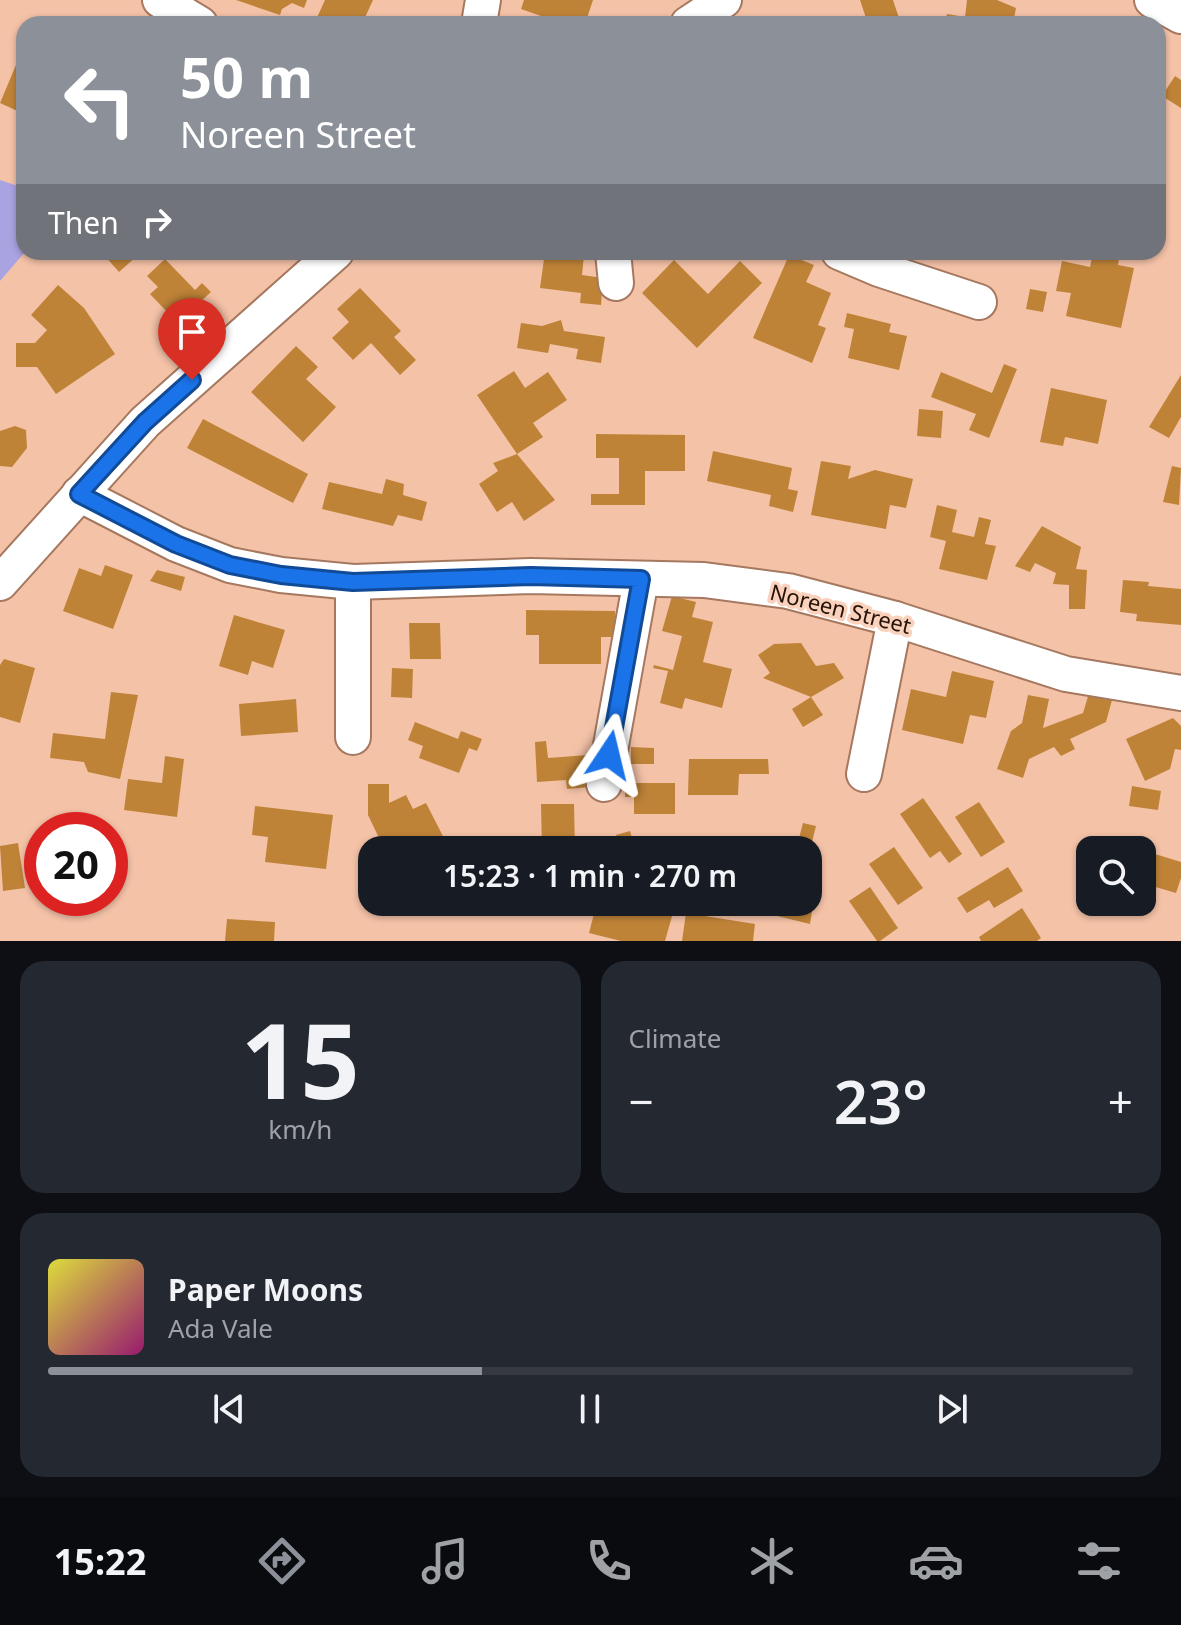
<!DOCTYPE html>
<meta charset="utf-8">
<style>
:root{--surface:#171b24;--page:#242831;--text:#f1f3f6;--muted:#9ea1a6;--line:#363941;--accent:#8c9099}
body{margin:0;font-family:"Noto Sans",sans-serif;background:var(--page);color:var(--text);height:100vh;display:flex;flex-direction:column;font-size:30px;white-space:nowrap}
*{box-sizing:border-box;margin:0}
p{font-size:26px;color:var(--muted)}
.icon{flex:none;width:44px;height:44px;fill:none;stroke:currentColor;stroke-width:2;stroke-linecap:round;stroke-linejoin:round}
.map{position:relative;height:941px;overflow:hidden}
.details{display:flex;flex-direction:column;gap:20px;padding:20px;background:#0d0f14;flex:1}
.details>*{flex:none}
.guide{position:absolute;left:16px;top:16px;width:1150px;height:244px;border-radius:24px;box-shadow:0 2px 6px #0004;background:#8c9099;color:#fff;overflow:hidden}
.controls{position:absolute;left:1076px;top:836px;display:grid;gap:16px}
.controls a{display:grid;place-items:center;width:80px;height:80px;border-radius:16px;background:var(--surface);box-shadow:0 2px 6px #0004;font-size:40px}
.speed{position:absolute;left:24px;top:812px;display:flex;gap:16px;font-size:40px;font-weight:700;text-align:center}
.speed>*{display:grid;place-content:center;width:104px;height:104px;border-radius:50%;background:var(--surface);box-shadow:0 2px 6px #0004;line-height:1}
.speed .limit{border:12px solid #d22;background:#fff;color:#111}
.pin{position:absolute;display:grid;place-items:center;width:68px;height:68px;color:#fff;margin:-82px -34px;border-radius:50% 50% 50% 0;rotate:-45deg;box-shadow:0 0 8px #0007}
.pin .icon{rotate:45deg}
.me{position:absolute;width:88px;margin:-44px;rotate:10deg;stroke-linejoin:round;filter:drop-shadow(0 0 6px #0008)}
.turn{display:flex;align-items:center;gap:28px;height:168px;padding:0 32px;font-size:36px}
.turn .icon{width:104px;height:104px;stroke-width:2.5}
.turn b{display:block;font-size:56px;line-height:68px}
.then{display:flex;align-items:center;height:76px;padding:0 32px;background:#0003;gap:16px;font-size:30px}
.big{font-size:60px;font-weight:600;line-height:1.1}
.details .widget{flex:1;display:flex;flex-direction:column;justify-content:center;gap:12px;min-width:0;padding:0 28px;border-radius:24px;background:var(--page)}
.details .dial{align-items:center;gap:0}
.dial b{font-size:104px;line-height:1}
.song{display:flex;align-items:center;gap:24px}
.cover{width:96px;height:96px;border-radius:12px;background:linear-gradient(135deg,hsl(60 70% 55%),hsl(320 70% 35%))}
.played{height:8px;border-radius:4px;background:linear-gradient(90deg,var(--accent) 40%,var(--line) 40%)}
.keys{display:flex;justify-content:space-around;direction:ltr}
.heat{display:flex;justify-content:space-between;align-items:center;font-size:44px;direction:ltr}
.details .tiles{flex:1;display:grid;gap:20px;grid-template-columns:1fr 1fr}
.widget:last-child{grid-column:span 2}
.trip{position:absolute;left:358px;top:836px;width:464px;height:80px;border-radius:24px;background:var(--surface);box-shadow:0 2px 6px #0004;font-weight:600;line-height:80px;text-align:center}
.tab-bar{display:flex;height:128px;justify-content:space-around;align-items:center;background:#090b0e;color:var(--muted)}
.tab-bar .icon{width:56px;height:56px}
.tab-bar .current{color:var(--accent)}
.tab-bar b{font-size:36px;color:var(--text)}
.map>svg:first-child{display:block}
</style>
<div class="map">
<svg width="1181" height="941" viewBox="0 0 1181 941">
<rect width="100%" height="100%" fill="#f4c2a7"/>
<path fill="#aaa3e1" d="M0 180 24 188 25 252 0 281Z"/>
<g fill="#bf8338">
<path d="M236 0H307L304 8 292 3 282 9 280 15Z"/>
<path d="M325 0H373L362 24H319L315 22Z"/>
<path d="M524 0H593L585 24H564L521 9Z"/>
<path d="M860 0H893L901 24H868Z"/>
<path d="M967 0H997L1016 8 1013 24H992L993 22 977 19 976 24H945L947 14 965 17Z"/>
<path d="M24 46V114L0 103Z"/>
<path d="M1175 76 1181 80V108L1162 96Z"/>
<path d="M107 252H136L138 255 119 272 104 255Z"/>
<path d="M545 252 584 255 582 275 603 278 601 305 580 303 581 293 540 288Z"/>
<path d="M1093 253 1119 258 1118 265 1134 268 1121 328 1066 316 1071 293 1056 291 1062 261 1090 267Z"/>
<path d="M789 255 814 265 806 282 831 293 818 325 826 328 812 363 753 338Z"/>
<path d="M165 259 195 290 202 283 211 292 186 315 179 307 170 315 150 294 158 287 147 276Z"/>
<path d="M674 260 708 294 740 261 762 283 697 348 642 293Z"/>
<path d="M58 285 84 308 115 354 56 394 37 367H16V343H35L47 330 31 315Z"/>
<path d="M360 288 401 331 394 337 416 360 400 375 371 343 353 360 332 338 349 322 337 309Z"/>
<path d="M1030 289 1047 292 1043 312 1026 309Z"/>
<path d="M847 313 891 324 889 332 907 336 899 370 848 358 854 329 844 327Z"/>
<path d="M561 320 564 331 605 337 601 363 576 359 578 349 550 344 548 353 517 348 521 323 542 326Z"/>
<path d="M296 346 318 367 306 379 336 407 303 442 251 392Z"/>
<path d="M1004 364 1017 369 989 438 969 430 976 414 931 397 941 372 992 393Z"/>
<path d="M514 371 525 388 548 372 567 400 533 423 543 437 517 454 555 500 524 521 512 502 497 512 479 484 498 471 493 463 517 454 477 395Z"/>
<path d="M1181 375V417L1169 438 1149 427Z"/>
<path d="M1051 388 1107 400 1098 444 1065 437 1063 446 1040 442Z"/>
<path d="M919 409 943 411 941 438 917 436Z"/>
<path d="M203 419 308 474 293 503 187 448Z"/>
<path d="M15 426 26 430 27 448 12 467 0 466V431Z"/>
<path d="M596 434 685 435V471H645V505H591V494H619V458H596Z"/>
<path d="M713 451 792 468 788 489 798 491 793 512 769 506 771 495 707 481Z"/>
<path d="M821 461 851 466 848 479 875 470 913 479 906 508 890 505 886 529 811 515Z"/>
<path d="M1172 466 1181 468 1179 505 1163 502Z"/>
<path d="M386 479 404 484 403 495 427 502 422 521 398 515 393 526 322 509 329 482 382 494Z"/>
<path d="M937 505 957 510 952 532 974 537 979 517 991 520 985 544 996 546 987 580 939 569 946 541 930 537Z"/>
<path d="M1042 526 1081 547 1076 569 1087 570 1085 609H1069V585L1053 584 1056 573 1035 563 1030 572 1015 566Z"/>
<path d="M105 565 133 575 113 629 63 611 79 568 101 576Z"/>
<path d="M157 570 185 577 181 591 150 581Z"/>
<path d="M1123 580 1149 582 1148 586 1181 589V625L1136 621 1137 614 1120 612Z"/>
<path d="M672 596 696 602 692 617 713 622 703 662 732 669 722 708 685 698 682 709 660 703 668 671 653 668 654 665 673 670 682 636 662 631Z"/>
<path d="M526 610 615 611V637H601V664H539V635H526Z"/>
<path d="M234 615 285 630 273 668 252 661 248 675 219 666Z"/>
<path d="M409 623H440L441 659H410Z"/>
<path d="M801 643 816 666 834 663 844 678 811 697 763 678 770 673 758 655 774 644Z"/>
<path d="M4 659 35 668 20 723 0 717V665Z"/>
<path d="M392 668 413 669 412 698 391 697Z"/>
<path d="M952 671 994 681 986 718 970 715 963 744 902 730 911 689 946 697Z"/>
<path d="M111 692 138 695 120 779 88 772 84 762 50 758 53 733 105 739Z"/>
<path d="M1089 693 1112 700 1106 722 1070 739 1075 749 1061 756 1054 747 1029 759 1023 778 997 769 1011 731 1022 723 1028 695 1049 699 1043 728 1083 713Z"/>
<path d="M811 697 823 715 803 727 792 709Z"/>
<path d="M296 699 298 732 241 736 239 704Z"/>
<path d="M1173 718 1181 726V750L1175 749 1170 769 1145 781 1126 739Z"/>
<path d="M415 722 458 739 461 731 482 739 477 751 469 748 459 773 419 758 423 746 408 740Z"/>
<path d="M546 741 548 758 588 755 590 787 567 789 566 780 537 782 535 742Z"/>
<path d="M631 747 654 748V764H631Z"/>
<path d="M165 756 184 759 177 817 124 810 128 779 162 783Z"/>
<path d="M689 759H768L769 774H739L738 795H688Z"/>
<path d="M625 783H675V814H634V797H625Z"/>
<path d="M368 784H389V803L406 795 413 809 426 803 447 844 445 850H401L380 840 368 815Z"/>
<path d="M1132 786 1161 791 1158 810 1129 806Z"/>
<path d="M923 798 962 854 949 863 940 851 930 858 900 814Z"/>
<path d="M979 802 1005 842 981 857 955 817Z"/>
<path d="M541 804H574L575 850H542Z"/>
<path d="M255 806 333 815 326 869 265 862 268 837 252 835Z"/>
<path d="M803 823 816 826 810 850H757L760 836 797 846Z"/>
<path d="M630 831 635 848 620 850 616 835Z"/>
<path d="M1097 836 1141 849 1140 850H1092Z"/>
<path d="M18 843 25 888 3 891 0 846Z"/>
<path d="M894 847 923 888 898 905 869 864Z"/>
<path d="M1142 850 1181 862V878L1176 893 1142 883Z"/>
<path d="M1008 867 1023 891 994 908 989 900 967 913 957 898Z"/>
<path d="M870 887 898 928 880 941H877L849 901Z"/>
<path d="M597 902H646L674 909 665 941H621L589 933Z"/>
<path d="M777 902H809L813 905 810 924 773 915Z"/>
<path d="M1022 908 1041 938 1037 941H981L979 937Z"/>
<path d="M686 913 755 924 753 941H682Z"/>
<path d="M227 919 275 922 274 941H225Z"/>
</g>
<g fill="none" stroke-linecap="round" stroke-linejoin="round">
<defs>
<g id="minor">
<path d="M160 0 200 24"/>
<path d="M1152 0 1181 16"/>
<path d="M479 24 483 0"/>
<path d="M688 24 724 0"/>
<path d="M613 252 616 283"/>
<path d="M839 252 879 269 979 302"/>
<path d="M79 494 176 544 230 565 281 575 353 582 531 576 704 580 788 591 895 619 1066 674 1181 693"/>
<path d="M353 582V737"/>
<path d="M0 583 145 422 336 252"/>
<path d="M864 774 895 619"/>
<path d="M604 784 641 579"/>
</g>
</defs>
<use href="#minor" stroke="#a5785f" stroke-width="38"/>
<use href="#minor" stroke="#fff" stroke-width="34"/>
</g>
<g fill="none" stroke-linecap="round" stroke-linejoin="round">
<defs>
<path id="route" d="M192 380 145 422 79 494 176 544 230 565 281 575 353 582 531 576 641 579 609 755"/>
</defs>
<use href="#route" stroke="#114b97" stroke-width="20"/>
<use href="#route" stroke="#1a73e8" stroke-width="14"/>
</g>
<g text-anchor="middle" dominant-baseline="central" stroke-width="7" stroke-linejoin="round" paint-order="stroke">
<g font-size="22" fill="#251309" stroke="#fad1bc">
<text transform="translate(841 608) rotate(14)">Noreen Street</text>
</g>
</g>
</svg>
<div class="controls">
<a><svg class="icon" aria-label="search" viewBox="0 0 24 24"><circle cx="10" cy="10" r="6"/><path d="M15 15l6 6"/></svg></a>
</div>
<div class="speed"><div class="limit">20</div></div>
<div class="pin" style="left:192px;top:380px;background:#d93025"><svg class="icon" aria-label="arrive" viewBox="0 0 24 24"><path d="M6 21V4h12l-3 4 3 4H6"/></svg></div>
<svg class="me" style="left:609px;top:755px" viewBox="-20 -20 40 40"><path d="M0-17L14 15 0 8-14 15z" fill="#1a73e8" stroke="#fff" stroke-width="4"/></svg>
<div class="trip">15:23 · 1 min · 270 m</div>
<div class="guide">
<div class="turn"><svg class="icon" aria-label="left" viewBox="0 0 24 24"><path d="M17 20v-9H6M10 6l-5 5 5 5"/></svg><div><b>50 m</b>Noreen Street</div></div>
<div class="then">Then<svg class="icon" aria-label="right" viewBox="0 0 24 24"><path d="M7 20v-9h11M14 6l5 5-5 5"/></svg></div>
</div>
</div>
<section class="details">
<div class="tiles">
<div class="widget dial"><b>15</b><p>km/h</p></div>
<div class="widget"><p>Climate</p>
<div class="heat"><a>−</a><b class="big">23°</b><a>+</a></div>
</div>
<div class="widget">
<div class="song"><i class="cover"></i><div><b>Paper Moons</b><p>Ada Vale</p></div></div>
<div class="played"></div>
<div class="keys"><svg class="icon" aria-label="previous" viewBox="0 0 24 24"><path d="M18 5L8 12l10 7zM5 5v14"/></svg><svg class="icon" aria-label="pause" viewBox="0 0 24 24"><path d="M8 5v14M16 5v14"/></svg><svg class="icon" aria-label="next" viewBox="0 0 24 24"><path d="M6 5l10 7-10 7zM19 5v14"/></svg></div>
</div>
</div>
</section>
<nav class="tab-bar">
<b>15:22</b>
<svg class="icon current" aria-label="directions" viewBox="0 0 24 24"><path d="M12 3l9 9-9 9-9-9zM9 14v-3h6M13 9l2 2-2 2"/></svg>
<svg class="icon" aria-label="music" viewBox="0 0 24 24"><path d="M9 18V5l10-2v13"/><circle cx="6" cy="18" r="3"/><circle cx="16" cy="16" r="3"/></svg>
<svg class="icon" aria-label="phone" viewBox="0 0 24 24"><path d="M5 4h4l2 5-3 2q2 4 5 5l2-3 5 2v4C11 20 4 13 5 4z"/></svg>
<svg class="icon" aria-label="climate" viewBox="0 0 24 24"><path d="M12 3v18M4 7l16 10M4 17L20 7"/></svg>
<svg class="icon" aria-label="car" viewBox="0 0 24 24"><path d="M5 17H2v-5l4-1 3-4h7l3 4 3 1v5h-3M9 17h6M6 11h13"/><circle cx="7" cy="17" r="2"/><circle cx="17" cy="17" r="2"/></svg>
<svg class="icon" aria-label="filters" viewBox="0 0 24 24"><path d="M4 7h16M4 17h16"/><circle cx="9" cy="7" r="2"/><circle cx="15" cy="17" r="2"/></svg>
</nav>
